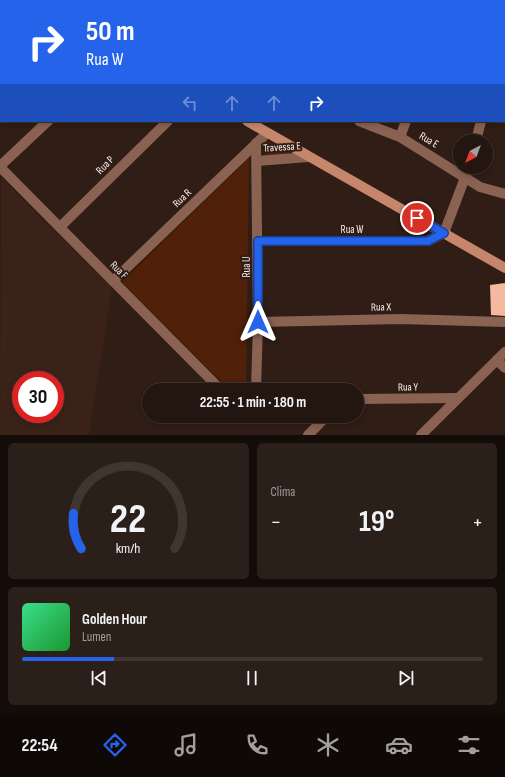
<!DOCTYPE html>
<html lang="pt">
<meta charset="utf-8">
<style>
:root{--surface:#231610;--page:#2b1f19;--text:#f1f3f6;--muted:#a39f9f;--line:#403530;--accent:#2563eb}
body{margin:0;font-family:"Sofia Sans Condensed",sans-serif;background:var(--page);color:var(--text);height:100vh;display:flex;flex-direction:column;font-size:15px;white-space:nowrap}
*{box-sizing:border-box;margin:0}
p{font-size:13px;color:var(--muted)}
.icon{flex:none;width:22px;height:22px;fill:none;stroke:currentColor;stroke-width:2;stroke-linecap:round;stroke-linejoin:round}
.map{position:relative;height:435px;overflow:hidden}
.sheet{display:flex;flex-direction:column;gap:8px;padding:8px;background:#130c09;flex:1}
.sheet>*{flex:none}
.top-card{position:absolute;left:0px;top:0px;width:505px;height:122px;box-shadow:0 2px 6px #0003,0 0 0 1px var(--line);background:#2563eb;color:#fff;overflow:hidden}
.needle{width:26px;rotate:221deg}
.fabs{position:absolute;left:453px;top:134px;display:grid;gap:8px}
.fabs a{display:grid;place-items:center;width:40px;height:40px;border-radius:50%;background:var(--surface);box-shadow:0 2px 6px #0003,0 0 0 1px var(--line);font-size:20px}
.speed{position:absolute;left:12px;top:371px;display:flex;gap:8px;font-size:20px;font-weight:700;text-align:center}
.speed>*{display:grid;place-content:center;width:52px;height:52px;border-radius:50%;background:var(--surface);box-shadow:0 2px 6px #0003,0 0 0 1px var(--line);line-height:1}
.speed .limit{border:6px solid #d22;background:#fff;color:#111}
.pin{position:absolute;display:grid;place-items:center;width:34px;height:34px;color:#fff;margin:-17px;border:2px solid #fff;border-radius:50%;box-shadow:0 1px 4px #0007}
.me{position:absolute;width:44px;margin:-22px;rotate:0deg;stroke-linejoin:round;filter:drop-shadow(0 0 3px #0008)}
.turn{display:flex;align-items:center;gap:14px;height:84px;padding:0 20px;font-size:18px}
.turn .icon{width:52px;height:52px;stroke-width:2.5}
.turn b{display:block;font-size:28px;line-height:34px}
.lanes{display:flex;align-items:center;height:38px;padding:0 20px;background:#0003;justify-content:center;gap:20px;direction:ltr}
.lanes .off{opacity:.35}
.big{font-size:30px;font-weight:700;line-height:1.1}
.sheet .card{flex:1;display:flex;flex-direction:column;justify-content:center;gap:6px;min-width:0;padding:0 14px;border-radius:6px;background:var(--page)}
.sheet .dial{align-items:center;gap:0}
.dial svg{height:104px;overflow:visible;fill:none;stroke:var(--line);stroke-width:7;stroke-linecap:round;text-anchor:middle}
.dial text{fill:var(--text);stroke:none}
.song{display:flex;align-items:center;gap:12px}
.cover{width:48px;height:48px;border-radius:6px;background:linear-gradient(135deg,hsl(150 70% 55%),hsl(130 70% 35%))}
.played{height:4px;border-radius:2px;background:linear-gradient(90deg,var(--accent) 20%,var(--line) 20%)}
.keys{display:flex;justify-content:space-around;direction:ltr}
.heat{display:flex;justify-content:space-between;align-items:center;font-size:22px;direction:ltr}
.sheet .tiles{flex:1;display:grid;gap:8px;grid-template-columns:1fr 1fr}
.card:last-child{grid-column:span 2}
.trip{position:absolute;left:142px;top:383px;width:222px;height:40px;border-radius:20px;background:var(--surface);box-shadow:0 2px 6px #0003,0 0 0 1px var(--line);font-weight:700;line-height:40px;text-align:center}
.dock{display:flex;height:64px;justify-content:space-around;align-items:center;background:#0e0906;color:var(--muted)}
.dock .icon{width:28px;height:28px}
.dock .on{color:var(--accent)}
.dock b{font-size:18px;color:var(--text)}
.map>svg:first-child{display:block}
</style>
<div class="map">
<svg width="505" height="435" viewBox="0 0 505 435">
<rect width="100%" height="100%" fill="#2f1d16"/>
<path fill="#3a2218" fill-rule="evenodd" d="M1 178 112 288 89 435H0ZM21 380H55V414H21Z"/>
<g fill="#502009">
<path d="M265 139 293 155 264 156Z"/>
<path d="M249 158 246 390H230L122 282Z"/>
</g>
<path fill="#f5b9a0" d="M505 283V316L491 315 490 285Z"/>
<g fill="none" stroke-linecap="round" stroke-linejoin="round">
<g stroke="#8a6252" stroke-width="10">
<path d="M48 0 49 1"/>
<path d="M188 0 189 1"/>
<path d="M354 0V1"/>
<path d="M426 0V1"/>
<path d="M499 1V0"/>
<path d="M0 56H1"/>
<path d="M359 121 400 137 480 187 505 194"/>
<path d="M400 137 406 121"/>
<path d="M476 141 481 121"/>
<path d="M256 143 258 322 256 390"/>
<path d="M257 161 308 157"/>
<path d="M0 166 48 121"/>
<path d="M0 167 221 390"/>
<path d="M60 227 168 121"/>
<path d="M258 241H428L444 233 469 167"/>
<path d="M113 281 267 133"/>
<path d="M258 322 401 319 505 322"/>
<path d="M497 360 505 368"/>
<path d="M357 399 458 398"/>
<path d="M308 435 327 416"/>
<path d="M421 435 505 352"/>
</g>
<g stroke="#c6866b" stroke-width="10">
<path d="M38 0 40 1"/>
<path d="M304 1 306 0"/>
<path d="M247 121 505 268"/>
</g>
</g>
<g fill="none" stroke-linecap="round" stroke-linejoin="round">
<defs>
<path id="route" d="M258 322V241H428L444 233 417 218"/>
</defs>
<use href="#route" stroke="#184099" stroke-width="10"/>
<use href="#route" stroke="#2563eb" stroke-width="7"/>
</g>
<g text-anchor="middle" dominant-baseline="central" stroke-width="4" stroke-linejoin="round" paint-order="stroke">
<g font-size="11" fill="#f9ece7" stroke="#2f1d16">
<text transform="translate(429 140) rotate(31)">Rua E</text>
<text transform="translate(282 147) rotate(-4)">Travessa E</text>
<text transform="translate(105 165) rotate(-45)">Rua P</text>
<text transform="translate(182 198) rotate(-44)">Rua R</text>
<text x="352" y="229">Rua W</text>
<text transform="translate(246 267) rotate(-90)">Rua U</text>
<text transform="translate(119 270) rotate(45)">Rua F</text>
<text transform="translate(381 307) rotate(-1)">Rua X</text>
<text transform="translate(408 387) rotate(-1)">Rua Y</text>
</g>
</g>
</svg>
<div class="fabs">
<a><svg class="needle" viewBox="-14 -14 28 28"><path d="M0-13l5 13h-10z" fill="#e53935"/><path d="M0 13l5-13h-10z" fill="#a39f9f"/></svg></a>
</div>
<div class="speed"><div class="limit">30</div></div>
<div class="pin" style="left:417px;top:218px;background:#d93025"><svg class="icon" aria-label="arrive" viewBox="0 0 24 24"><path d="M6 21V4h12l-3 4 3 4H6"/></svg></div>
<svg class="me" style="left:258px;top:322px" viewBox="-20 -20 40 40"><path d="M0-17L14 15 0 8-14 15z" fill="#2563eb" stroke="#fff" stroke-width="4"/></svg>
<div class="trip">22:55 · 1 min · 180 m</div>
<div class="top-card">
<div class="turn"><svg class="icon" aria-label="right" viewBox="0 0 24 24"><path d="M7 20v-9h11M14 6l5 5-5 5"/></svg><div><b>50 m</b>Rua W</div></div>
<div class="lanes"><svg class="icon off" aria-label="left" viewBox="0 0 24 24"><path d="M17 20v-9H6M10 6l-5 5 5 5"/></svg><svg class="icon off" aria-label="ahead" viewBox="0 0 24 24"><path d="M12 20V5M6 11l6-6 6 6"/></svg><svg class="icon off" aria-label="ahead" viewBox="0 0 24 24"><path d="M12 20V5M6 11l6-6 6 6"/></svg><svg class="icon" aria-label="right" viewBox="0 0 24 24"><path d="M7 20v-9h11M14 6l5 5-5 5"/></svg></div>
</div>
</div>
<section class="sheet">
<div class="tiles">
<div class="card dial"><svg viewBox="0 0 100 80">
<path d="M14 69A42 42 0 1 1 86 69"/>
<path d="M14 69A42 42 0 0 1 8 42" stroke="#2563eb"/>
<text x="50" y="56" font-size="32" font-weight="700">22</text>
<text x="50" y="72" font-size="11">km/h</text>
</svg></div>
<div class="card"><p>Clima</p>
<div class="heat"><a>−</a><b class="big">19°</b><a>+</a></div>
</div>
<div class="card">
<div class="song"><i class="cover"></i><div><b>Golden Hour</b><p>Lumen</p></div></div>
<div class="played"></div>
<div class="keys"><svg class="icon" aria-label="previous" viewBox="0 0 24 24"><path d="M18 5L8 12l10 7zM5 5v14"/></svg><svg class="icon" aria-label="pause" viewBox="0 0 24 24"><path d="M8 5v14M16 5v14"/></svg><svg class="icon" aria-label="next" viewBox="0 0 24 24"><path d="M6 5l10 7-10 7zM19 5v14"/></svg></div>
</div>
</div>
</section>
<nav class="dock">
<b>22:54</b>
<svg class="icon on" aria-label="directions" viewBox="0 0 24 24"><path d="M12 3l9 9-9 9-9-9zM9 14v-3h6M13 9l2 2-2 2"/></svg>
<svg class="icon" aria-label="music" viewBox="0 0 24 24"><path d="M9 18V5l10-2v13"/><circle cx="6" cy="18" r="3"/><circle cx="16" cy="16" r="3"/></svg>
<svg class="icon" aria-label="phone" viewBox="0 0 24 24"><path d="M5 4h4l2 5-3 2q2 4 5 5l2-3 5 2v4C11 20 4 13 5 4z"/></svg>
<svg class="icon" aria-label="climate" viewBox="0 0 24 24"><path d="M12 3v18M4 7l16 10M4 17L20 7"/></svg>
<svg class="icon" aria-label="car" viewBox="0 0 24 24"><path d="M5 17H2v-5l4-1 3-4h7l3 4 3 1v5h-3M9 17h6M6 11h13"/><circle cx="7" cy="17" r="2"/><circle cx="17" cy="17" r="2"/></svg>
<svg class="icon" aria-label="filters" viewBox="0 0 24 24"><path d="M4 7h16M4 17h16"/><circle cx="9" cy="7" r="2"/><circle cx="15" cy="17" r="2"/></svg>
</nav>
